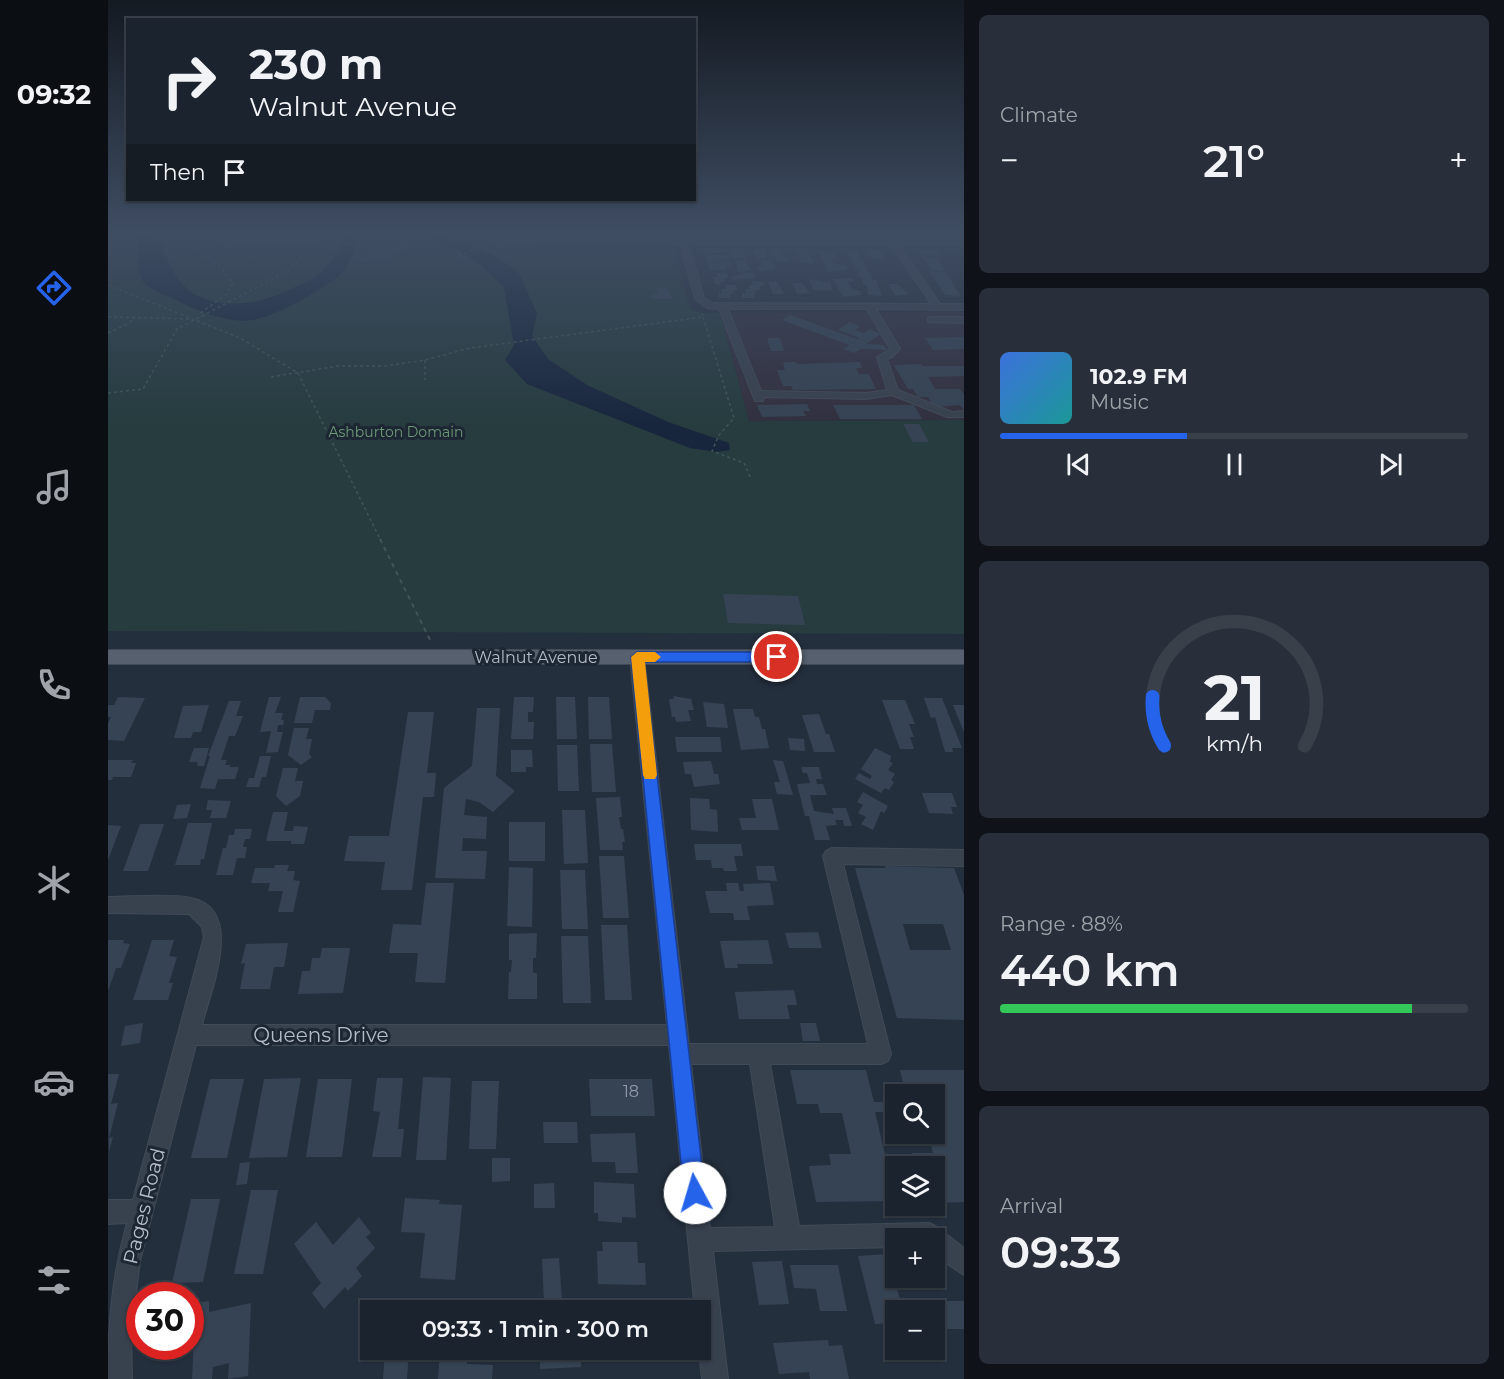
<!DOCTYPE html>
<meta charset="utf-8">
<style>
:root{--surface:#1b232e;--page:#282f3a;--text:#f1f3f6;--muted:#a0a4aa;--line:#39404a;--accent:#2563eb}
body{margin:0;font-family:Montserrat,sans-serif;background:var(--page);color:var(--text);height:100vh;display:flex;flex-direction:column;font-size:22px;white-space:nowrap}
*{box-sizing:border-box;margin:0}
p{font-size:20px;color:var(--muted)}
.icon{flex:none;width:33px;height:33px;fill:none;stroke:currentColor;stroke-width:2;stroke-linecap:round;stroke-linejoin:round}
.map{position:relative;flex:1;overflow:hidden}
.drawer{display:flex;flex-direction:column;gap:15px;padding:15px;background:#0f1319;width:540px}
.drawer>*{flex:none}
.top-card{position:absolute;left:18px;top:18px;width:570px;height:183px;border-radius:0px;box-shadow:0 2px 4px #0004,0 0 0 2px var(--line);background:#1b232e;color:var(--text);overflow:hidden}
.tools{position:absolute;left:777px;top:1084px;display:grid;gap:12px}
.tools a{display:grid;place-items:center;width:60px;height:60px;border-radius:0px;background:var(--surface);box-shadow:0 2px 4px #0004,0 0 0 2px var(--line);font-size:30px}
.speed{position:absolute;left:18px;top:1282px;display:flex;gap:12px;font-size:30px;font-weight:700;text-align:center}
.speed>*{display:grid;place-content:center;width:78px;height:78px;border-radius:50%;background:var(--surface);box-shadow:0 2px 4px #0004,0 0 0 2px var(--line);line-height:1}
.speed .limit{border:9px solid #d22;background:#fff;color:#111}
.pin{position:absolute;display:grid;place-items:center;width:51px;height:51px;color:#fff;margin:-26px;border:3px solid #fff;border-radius:50%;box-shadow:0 2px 6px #0007}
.me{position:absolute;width:66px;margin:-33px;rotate:354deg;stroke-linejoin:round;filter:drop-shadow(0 0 4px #0008)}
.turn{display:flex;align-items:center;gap:21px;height:126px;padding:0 24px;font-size:27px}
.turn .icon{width:78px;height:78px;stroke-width:2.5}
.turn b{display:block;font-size:42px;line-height:51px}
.then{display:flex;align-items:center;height:57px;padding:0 24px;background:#0003;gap:12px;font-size:22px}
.big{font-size:45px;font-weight:600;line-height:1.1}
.drawer .widget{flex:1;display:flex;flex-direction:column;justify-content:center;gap:9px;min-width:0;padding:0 21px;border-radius:9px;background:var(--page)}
.drawer .dial{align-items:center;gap:0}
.dial svg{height:156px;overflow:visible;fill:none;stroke:var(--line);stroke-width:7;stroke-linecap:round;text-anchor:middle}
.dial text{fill:var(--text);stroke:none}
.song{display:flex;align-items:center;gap:18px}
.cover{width:72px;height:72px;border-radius:9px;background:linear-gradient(135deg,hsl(220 70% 55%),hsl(180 70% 35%))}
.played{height:6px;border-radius:3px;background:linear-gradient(90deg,var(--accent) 40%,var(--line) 40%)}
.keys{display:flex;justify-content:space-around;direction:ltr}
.heat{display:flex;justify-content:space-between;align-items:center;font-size:33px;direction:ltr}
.charge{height:9px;border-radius:4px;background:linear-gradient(90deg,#34c759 88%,var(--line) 0)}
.trip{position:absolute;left:252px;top:1300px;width:351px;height:60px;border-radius:0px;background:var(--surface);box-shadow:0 2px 4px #0004,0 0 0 2px var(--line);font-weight:600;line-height:60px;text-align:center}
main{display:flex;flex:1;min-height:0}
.tab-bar{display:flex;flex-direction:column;width:108px;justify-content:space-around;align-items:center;background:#0b0e12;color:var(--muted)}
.tab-bar .icon{width:42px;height:42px}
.tab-bar .selected{color:var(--accent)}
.tab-bar b{font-size:27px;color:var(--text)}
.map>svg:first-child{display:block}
</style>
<main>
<nav class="tab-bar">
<b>09:32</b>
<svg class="icon selected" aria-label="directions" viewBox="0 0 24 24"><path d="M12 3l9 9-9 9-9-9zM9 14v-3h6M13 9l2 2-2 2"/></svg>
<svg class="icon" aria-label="music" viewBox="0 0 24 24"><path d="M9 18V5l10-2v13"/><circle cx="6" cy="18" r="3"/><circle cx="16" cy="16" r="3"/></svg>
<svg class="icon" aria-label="phone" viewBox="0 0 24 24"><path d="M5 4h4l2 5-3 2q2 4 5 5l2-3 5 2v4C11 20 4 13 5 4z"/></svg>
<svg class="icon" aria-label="climate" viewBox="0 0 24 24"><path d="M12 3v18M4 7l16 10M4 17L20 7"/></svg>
<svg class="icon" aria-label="car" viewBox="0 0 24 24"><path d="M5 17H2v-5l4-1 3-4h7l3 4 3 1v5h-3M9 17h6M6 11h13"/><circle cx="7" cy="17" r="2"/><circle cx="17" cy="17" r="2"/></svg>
<svg class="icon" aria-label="filters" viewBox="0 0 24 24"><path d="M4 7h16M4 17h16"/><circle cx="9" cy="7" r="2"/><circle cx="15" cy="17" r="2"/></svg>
</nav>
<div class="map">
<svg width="856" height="1379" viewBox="0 0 856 1379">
<rect width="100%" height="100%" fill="#242f3e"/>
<path fill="#32303f" d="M856 312V420L641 421 612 313Z"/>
<path fill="#263c3f" d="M0 232H82L90 245 214 244 221 232H336L365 245 566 247 582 309 594 313H612L641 421 856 420V634L0 631Z"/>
<g fill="#17263c">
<path d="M0 232H48C57 252 64 278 82 291 113 313 157 303 187 287 194 284 202 281 208 277 224 264 230 250 239 232H252C248 244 243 264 234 273 218 288 166 317 145 320 121 324 87 310 66 299 58 295 44 291 37 284 24 270 37 246 24 233L15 232 0 237Z"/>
<path d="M303 232H327L382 253 405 268 412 275 429 314 424 336 440 359 479 385 560 422 621 443 622 450 609 452 582 448 419 384 397 360 406 345 396 287 372 264 351 251Z"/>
</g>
<g fill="#364354" fill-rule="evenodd">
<path d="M297 242 304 247 293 250 296 252 254 263 248 258 257 255 254 253Z"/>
<path d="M595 248H618L619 252 598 254Z"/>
<path d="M687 248H697L706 263H693Z"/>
<path d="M621 249H636L637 258 625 259Z"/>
<path d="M644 249H659V258L648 259Z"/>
<path d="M661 249H670L680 261 669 262Z"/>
<path d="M708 249 727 252 729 256 723 258 726 264 737 265 739 269 721 272Z"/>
<path d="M809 249H826L832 255 814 257Z"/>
<path d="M738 250 750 251 751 258H754L760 273H763L764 280H768L774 296 760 295 759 285H755L754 277H751L750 270H747L746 263 743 262Z"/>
<path d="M759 250H773L778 258 765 259Z"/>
<path d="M597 255H621L622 258H615L612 262H599Z"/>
<path d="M815 258H829L838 271H824Z"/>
<path d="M627 260H636L643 270 630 272Z"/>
<path d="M653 260H663L668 269 651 271 649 266H654Z"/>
<path d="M600 263H624V267L618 266 619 269 615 270H601Z"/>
<path d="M822 272H837L853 296 837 295Z"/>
<path d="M608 273H619L620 278H616L617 282H613V285L607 284 605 277H609Z"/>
<path d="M633 273H646L648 278 625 280 624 276 634 275Z"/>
<path d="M744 278 746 282H740L745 290H751L754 295 735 297 725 279Z"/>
<path d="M701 279 723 283 724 290H705Z"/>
<path d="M644 281 655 282 656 286H652V290H648L646 298H634V293H638L637 289H641V285H645Z"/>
<path d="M660 282H670L676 294H665Z"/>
<path d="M684 283H694L702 293 689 294Z"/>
<path d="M780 284H789L801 294 788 296Z"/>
<path d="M617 285H628L629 290H625L626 294H622V298H611L610 293H614L613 289H617Z"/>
<path d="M548 288H559L565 299H544L543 295 550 294Z"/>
<path d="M682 315 749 339 751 338 730 330 742 322 752 326 747 330 756 333 762 329 773 334 758 344 776 345 779 350 753 349 746 353 735 349 741 345 674 320Z"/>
<path d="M856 337V349L825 350 817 338Z"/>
<path d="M659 338H672L676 351H663Z"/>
<path d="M675 362H688L689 364 752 362 754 368H748L751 374H761L768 389 685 390 683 386H675L669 370H677Z"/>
<path d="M813 364 815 366H856V376L820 377 827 389H852L856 394V410L852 405 826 407 820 397H810L805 389H800L786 365Z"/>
<path d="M699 404 702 411H695L698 416 654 417 649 405Z"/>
<path d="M725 405H806L814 419H732Z"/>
<path d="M795 424H811L821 442H805Z"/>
<path d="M615 594 690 596 697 625 620 623Z"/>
<path d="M565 696 583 699 586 710H580L583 721 568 722 567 717H564L561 699H566Z"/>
<path d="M10 697 37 698 16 741 0 740V723L3 717H0V705H6Z"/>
<path d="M161 697H173L167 713H175L173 720H176L175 725H170L169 732H175L170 752 158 753 163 731 152 732Z"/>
<path d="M192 697H217L223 703 222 710H207L204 723H186Z"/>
<path d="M406 697H426L425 712H420V722H426L425 739H403Z"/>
<path d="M448 697H467L469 739H449Z"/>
<path d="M480 697H501L504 739H481Z"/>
<path d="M816 698H834L854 748H844L845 752H837L827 717 823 718Z"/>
<path d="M774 700H797L807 724H801L806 737H802L806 749H792Z"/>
<path d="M121 701H133L128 716H135L127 736H121L113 760H119L117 765H122V767H131L127 779H110L107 789 92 788 102 756H100Z"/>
<path d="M595 702 616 704 620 728 599 727Z"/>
<path d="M101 705 93 732H85L83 738H66L75 706Z"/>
<path d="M845 705H856V732Z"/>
<path d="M369 708H392L388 776 407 791 385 812 371 802 358 799 356 815 379 817 378 839 355 838 354 851H379L377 879 327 878 336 788 364 766Z"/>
<path d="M625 709H645L647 717H651L654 729H657L661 748 633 750Z"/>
<path d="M300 712H326L319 773H328L326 797H315L304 890H273L277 862 236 861 241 836H281Z"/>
<path d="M711 714 718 734H721L727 752H706L694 715Z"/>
<path d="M186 728H201L198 739H204L201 754 204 757 193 765 180 755Z"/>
<path d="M567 737H612L614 752H569Z"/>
<path d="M680 738 696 739 697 751 682 750Z"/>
<path d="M482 744H504L508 792H484Z"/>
<path d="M449 745H469L471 791H450Z"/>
<path d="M86 748H101L96 766H89L90 762H81Z"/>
<path d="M767 748 783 756 782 762 785 763 780 770 787 774 783 780 786 782 781 790 777 788 773 793 747 779 751 773 762 779 764 776 753 769Z"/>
<path d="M403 750H424L425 767H418V772H403Z"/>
<path d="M152 756H163L158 777H154L151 787H138L141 778H146Z"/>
<path d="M0 760H25L23 763H28L23 777H5L4 780H0Z"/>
<path d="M665 760 675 761 685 795 669 794 666 782H672Z"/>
<path d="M603 761 606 774H610L612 784 586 787 583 774H577L575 762Z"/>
<path d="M693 767H711L714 779H708L709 784H715L719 795H702L706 811 726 814 724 808H738L744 826H736L735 820H727L729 825 718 826 722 840H707L701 816H697L689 784 702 783 699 773H695Z"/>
<path d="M175 768H190L187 781H195L192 796 178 806 168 796Z"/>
<path d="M755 792 780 806 776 813 773 811 765 830 753 824 758 817 750 813 755 805 749 802Z"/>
<path d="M814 793H844L849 807H843L845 814 821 813Z"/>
<path d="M512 797 514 817H511L513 829H515L517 842H514L515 850H492L488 798Z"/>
<path d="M582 798 601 799 602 809 609 810 610 832 583 830Z"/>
<path d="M644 799H664L671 830H634L631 818H648Z"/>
<path d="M100 800 123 801 118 818H102L104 810H98Z"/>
<path d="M83 804 79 818 65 819 69 805Z"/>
<path d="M454 810H477L480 863 456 864Z"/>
<path d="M165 812H180L176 831H185L186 826 200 827 196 844H183V841H158Z"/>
<rect x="401" y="822" width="36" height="39"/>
<path d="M80 823H104L96 859H93L92 865H67Z"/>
<path d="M32 824H56L40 871H15Z"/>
<path d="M0 825 13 826 0 860Z"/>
<path d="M127 829H144L142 839H137L135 847H139L137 858H129L125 875H108L115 848H118L121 835H126Z"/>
<path d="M586 844H633L635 856H626L629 871H616L615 868H604L603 860H588Z"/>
<path d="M491 856H516L521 918H495Z"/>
<path d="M167 865H181L179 871H187L185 880 192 881 185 912H170L175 891H160L162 883H143L147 868H166Z"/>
<path d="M648 866H666L669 881 650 880Z"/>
<path d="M777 866 846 868 856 895V1020L789 1018 747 868H778ZM795 924H835L843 950H802Z"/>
<path d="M401 867 425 868 424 927 399 926Z"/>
<path d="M452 870H477L480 929H454Z"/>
<path d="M318 883H346L337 983 307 982 310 953H281L285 924 313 925Z"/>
<path d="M618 883H630L632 891H636L635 884 662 883 666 905 639 906 642 920H626L625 913H602L597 891H619Z"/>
<path d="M493 925H519L524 1000H497Z"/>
<path d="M710 932 714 948H681L677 933Z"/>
<path d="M429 933 428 958H425V973H429V999H400L401 972H403L404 960H401V934Z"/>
<path d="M453 936H480L483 1003H455Z"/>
<path d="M0 940H16L15 943 22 944 13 968H8L0 991Z"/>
<path d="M44 940H66L61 956 69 957 61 983H65L60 1000H25Z"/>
<path d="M660 940 665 964H629L630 968H617L612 941Z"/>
<path d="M180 943 176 967H166L162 989H132L137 963 133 964 138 944Z"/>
<path d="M214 948H242L235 993 190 994 194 971H202L204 958H212Z"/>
<path d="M686 990 689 1005H679L682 1019H631L627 992Z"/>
<path d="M35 1023 32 1043 13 1046 17 1026Z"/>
<path d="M692 1023H708L712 1041H695Z"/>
<path d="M682 1070H758L766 1102H788V1112H767L788 1201 708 1202 701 1166 723 1165 721 1154H743L734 1113H712L710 1104H689Z"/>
<path d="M792 1070H856V1202L826 1203V1167H808L804 1153H825L820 1134H826V1095H798Z"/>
<path d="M0 1074H11L3 1104 10 1103 1 1138 5 1137 1 1152Z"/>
<path d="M315 1077 343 1078 338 1160H308Z"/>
<path d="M193 1078 179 1157 141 1158 156 1079Z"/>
<path d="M269 1078H295L290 1129H296L293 1157H264L272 1112 265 1111Z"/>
<path d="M102 1079H136L119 1158H83Z"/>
<path d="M210 1079H244L234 1157H198Z"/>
<path d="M481 1079H544L547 1116H483Z"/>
<path d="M364 1081H391L388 1149H361Z"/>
<path d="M435 1122H469L470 1143H436Z"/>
<path d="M527 1133 530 1173H508L507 1162H484L482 1134Z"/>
<path d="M384 1158H402V1181L384 1182Z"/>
<path d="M142 1162 139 1184 128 1185 132 1163Z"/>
<path d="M486 1182 526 1184 528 1218 514 1217V1223L490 1221V1213H486Z"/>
<path d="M446 1183 447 1208H426V1184Z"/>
<path d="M143 1190H170L155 1274H126Z"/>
<path d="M297 1198 332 1200 331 1204 354 1205 347 1280 312 1278 317 1233 293 1232Z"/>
<path d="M83 1199H112L95 1282 64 1283Z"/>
<path d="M251 1217 263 1233 258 1237 267 1248 248 1268 254 1276 240 1291 237 1287 216 1309 204 1293 213 1283 186 1244 208 1222 225 1245Z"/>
<path d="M494 1242H529L530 1263H537L538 1285 490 1284 489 1251H495Z"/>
<path d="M780 1254 795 1311H788V1323L767 1324 750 1256Z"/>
<path d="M451 1258 454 1301 436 1303 434 1259Z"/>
<path d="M674 1261 681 1304 651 1305 644 1262Z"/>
<path d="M682 1265H730L739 1311H712L708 1289 686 1288Z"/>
<path d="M101 1301V1312L143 1303 140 1376 120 1379 121 1363 105 1367 104 1379H84L86 1339 82 1340V1304Z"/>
<path d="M816 1301H856V1329H826V1311H818Z"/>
<path d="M720 1340 721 1346 734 1345 741 1379H702L701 1372 671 1374 665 1343Z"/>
<path d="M277 1350H301L299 1379H275Z"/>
<path d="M332 1350H359V1364L385 1365 384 1379H330Z"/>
<path d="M432 1350H542L543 1360 501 1362V1357L473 1359V1367L432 1369Z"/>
</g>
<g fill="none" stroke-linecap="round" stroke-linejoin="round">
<defs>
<g id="minor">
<path d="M113 232H121L117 239 125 241H208L212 243 208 245H125L109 242Z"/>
<path d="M355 232H366L390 240H571L569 232H577L579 240H780L778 237 782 235 788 240H856V244H791L832 304H856V310L768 309 792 349 784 357 779 359 790 390 844 412 856 411V417H839L784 395 758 399 656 397 655 401H647L611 309 599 308 587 299 572 244H389ZM581 244H783L823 304 604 303 596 298ZM620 309H759L782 349 769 357 779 390 758 393 653 391Z"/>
<path d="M823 317H856V323L820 322V318Z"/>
<path d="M529 652 536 657 581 1044H760L715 856 718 851 724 848 856 850V866L735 864 783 1054 780 1061 773 1064H662L691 1226 821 1223 829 1227 856 1248V1275L826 1255V1239H788V1247L605 1251 620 1379H594L591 1350 592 1311H587L561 1045H88L32 1261 23 1331 24 1379H0C0 1324 4 1276 19 1223L0 1224V1200H25L96 937 94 927 81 914 0 913V897C23 897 63 893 83 898 138 909 102 992 94 1025H559L522 657ZM583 1064H642L667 1227 602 1228Z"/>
</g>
<rect id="major" x="0" y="650" width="856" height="14"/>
</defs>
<use href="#minor" stroke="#414a57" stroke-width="2"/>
<use href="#major" stroke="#414a57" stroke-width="2"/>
<g stroke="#3f5557" stroke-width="1.5" stroke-dasharray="3 3" stroke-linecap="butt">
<path d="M67 232 113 268 125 283 119 294 91 314"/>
<path d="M218 243H263"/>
<path d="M351 256 372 247"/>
<path d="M0 285 132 338 190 373 273 541"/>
<path d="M0 317 81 319"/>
<path d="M595 317 626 418 611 435 604 451 636 463 643 479"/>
<path d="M0 333 21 323 27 317"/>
<path d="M317 360V380"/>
<path d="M163 377 230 366H277L317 360 362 348 595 317 594 313"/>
<path d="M0 393 35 389 69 329 180 271 198 253"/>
</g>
<path stroke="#3f5557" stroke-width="2" stroke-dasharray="4.5 4.5" stroke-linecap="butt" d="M272 539 323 642"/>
<use href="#minor" fill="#38414e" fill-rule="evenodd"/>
<use href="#major" fill="#56606e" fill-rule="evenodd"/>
</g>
<linearGradient id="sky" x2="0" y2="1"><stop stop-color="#141a22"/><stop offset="0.55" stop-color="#3f4d63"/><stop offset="1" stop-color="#3f4d63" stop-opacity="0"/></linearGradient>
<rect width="856" height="425" fill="url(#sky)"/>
<path fill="#2563eb" stroke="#184099" stroke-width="1.5" d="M529 652H669L676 657 669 662H536L597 1193 594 1201 587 1204 579 1201 576 1193 523 657Z"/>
<path fill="#f59e0b" d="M529 652H547L553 657 547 662H537L549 775 547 779H537L535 775 523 657Z"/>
<g text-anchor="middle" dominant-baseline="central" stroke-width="6" stroke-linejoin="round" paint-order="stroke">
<g font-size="14" fill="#6b9a76" stroke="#1d2633">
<text x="288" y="432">Ashburton Domain</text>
</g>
<g font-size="16" fill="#b4bcc9" stroke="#1d2633">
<text x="428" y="657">Walnut Avenue</text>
</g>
<g font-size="16" fill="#929caa">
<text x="523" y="1091">18</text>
</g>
<g font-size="20" fill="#b4bcc9" stroke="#1d2633">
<text x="213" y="1035">Queens Drive</text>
<text transform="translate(36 1206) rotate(-76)">Pages Road</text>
</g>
</g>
</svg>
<div class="tools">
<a><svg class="icon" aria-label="search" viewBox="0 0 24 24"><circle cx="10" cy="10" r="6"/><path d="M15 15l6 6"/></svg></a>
<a><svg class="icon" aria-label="layers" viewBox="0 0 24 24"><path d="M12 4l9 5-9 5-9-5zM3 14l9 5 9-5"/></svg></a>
<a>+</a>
<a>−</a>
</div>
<div class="speed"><div class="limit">30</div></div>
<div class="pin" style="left:669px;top:657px;background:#d93025"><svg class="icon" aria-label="arrive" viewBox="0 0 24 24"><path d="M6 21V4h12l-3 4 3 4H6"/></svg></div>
<svg class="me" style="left:587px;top:1193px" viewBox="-20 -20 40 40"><circle r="19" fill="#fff"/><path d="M0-13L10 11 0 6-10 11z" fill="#2563eb"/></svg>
<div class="trip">09:33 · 1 min · 300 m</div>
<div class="top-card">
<div class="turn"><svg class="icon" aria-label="right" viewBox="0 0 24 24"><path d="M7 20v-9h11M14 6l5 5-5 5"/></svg><div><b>230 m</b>Walnut Avenue</div></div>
<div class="then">Then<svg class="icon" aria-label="arrive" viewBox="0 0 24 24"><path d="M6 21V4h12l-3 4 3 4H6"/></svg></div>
</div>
</div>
<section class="drawer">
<div class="widget"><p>Climate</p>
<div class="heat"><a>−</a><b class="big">21°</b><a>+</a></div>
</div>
<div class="widget">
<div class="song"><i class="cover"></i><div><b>102.9 FM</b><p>Music</p></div></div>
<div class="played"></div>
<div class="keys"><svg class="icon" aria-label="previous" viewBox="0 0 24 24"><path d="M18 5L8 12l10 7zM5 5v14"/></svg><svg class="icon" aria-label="pause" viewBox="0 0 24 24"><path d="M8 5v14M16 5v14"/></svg><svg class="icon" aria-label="next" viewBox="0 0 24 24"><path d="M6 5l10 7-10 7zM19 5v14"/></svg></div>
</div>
<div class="widget dial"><svg viewBox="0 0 100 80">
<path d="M14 69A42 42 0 1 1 86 69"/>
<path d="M14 69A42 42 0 0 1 8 44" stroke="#2563eb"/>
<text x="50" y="56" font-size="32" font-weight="700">21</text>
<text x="50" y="72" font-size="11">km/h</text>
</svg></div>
<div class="widget"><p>Range · 88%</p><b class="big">440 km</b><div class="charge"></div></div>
<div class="widget"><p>Arrival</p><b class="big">09:33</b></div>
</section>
</main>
